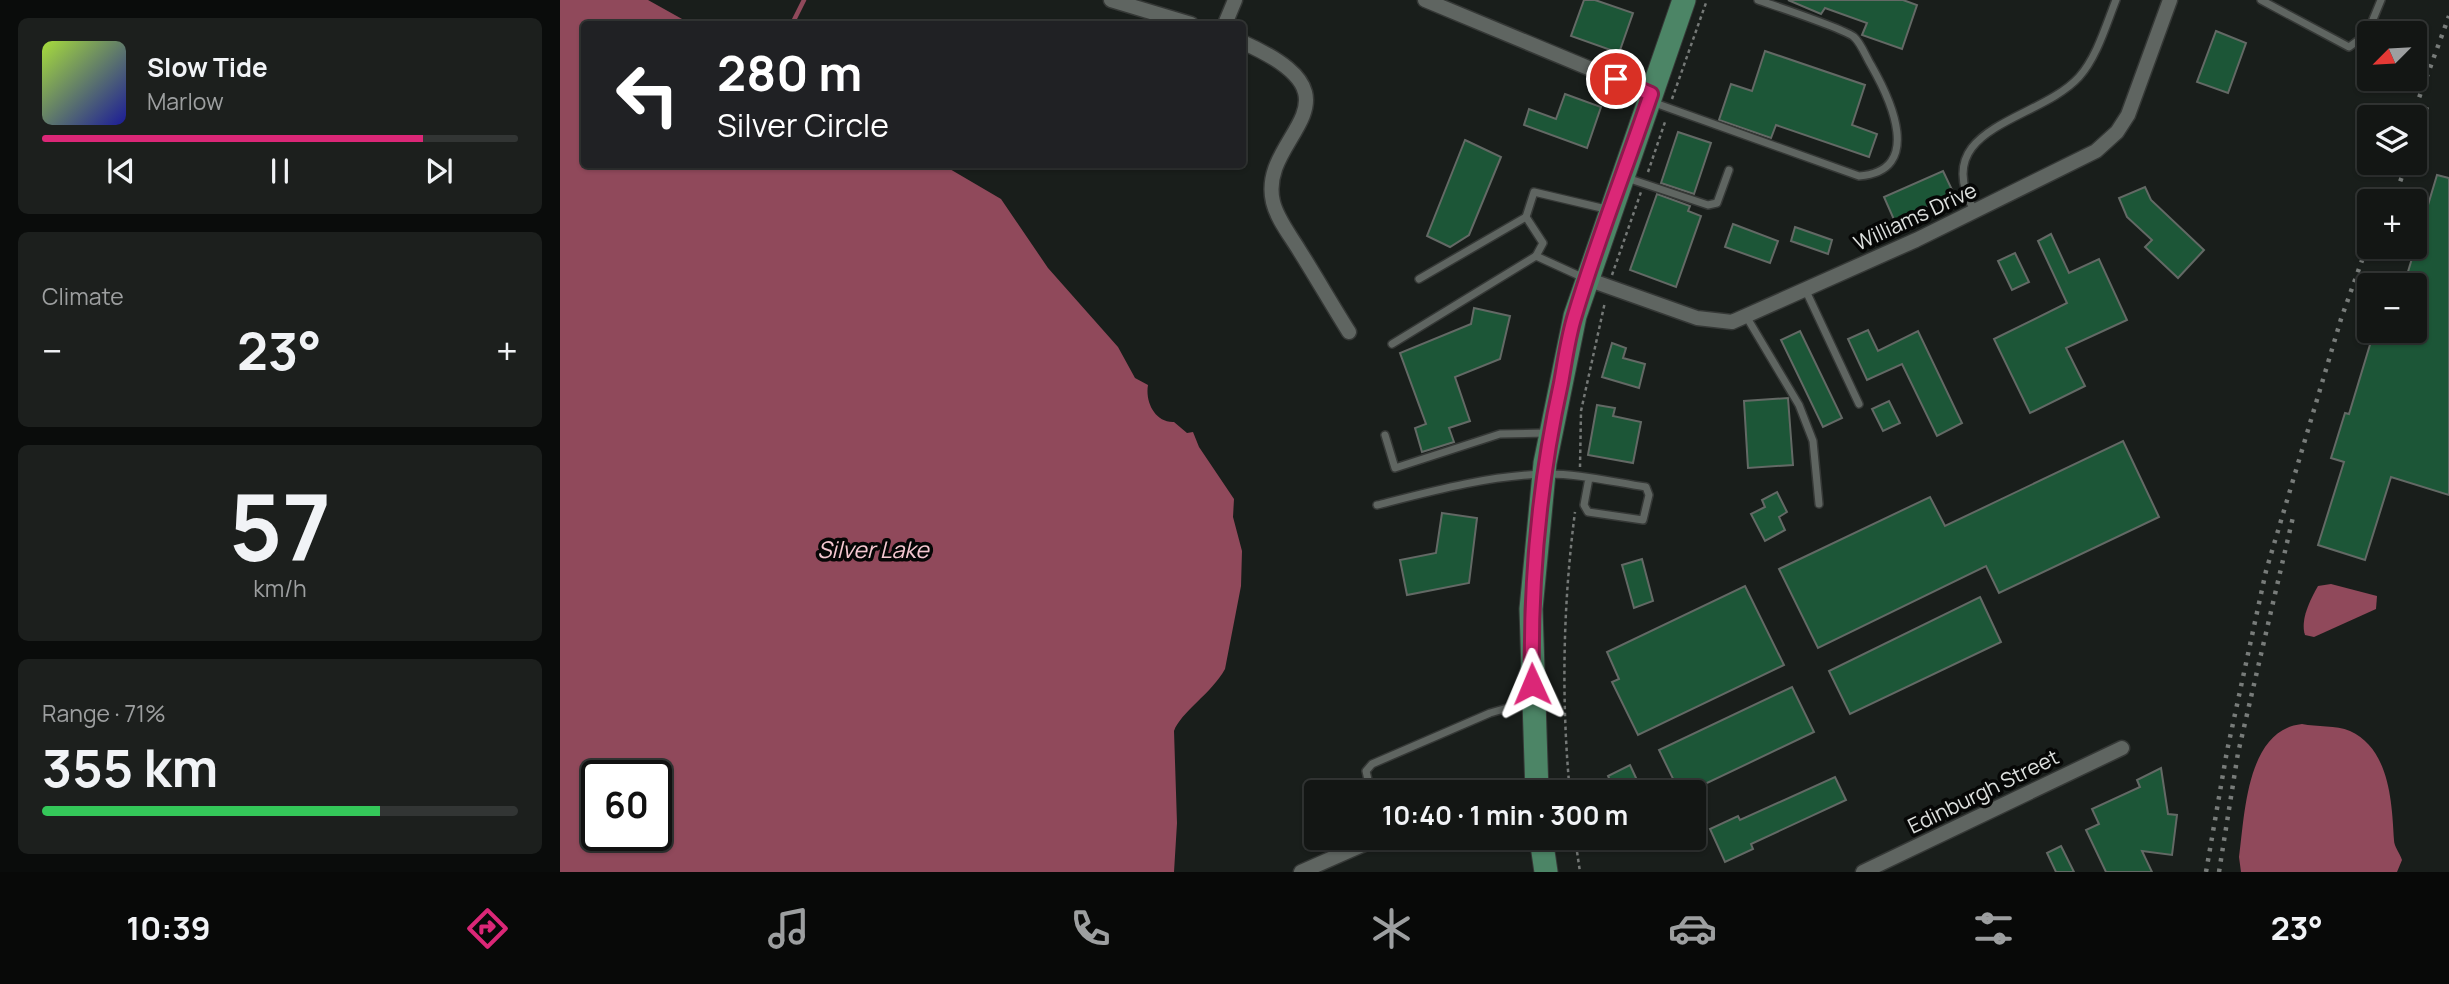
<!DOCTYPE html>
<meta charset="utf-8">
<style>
:root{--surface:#131614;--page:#1c1f1d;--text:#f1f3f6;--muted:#9d9fa0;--line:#323534;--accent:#db2777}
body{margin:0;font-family:Manrope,sans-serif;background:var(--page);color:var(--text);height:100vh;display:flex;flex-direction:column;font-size:26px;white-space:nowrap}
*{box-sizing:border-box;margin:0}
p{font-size:23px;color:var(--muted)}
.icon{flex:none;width:38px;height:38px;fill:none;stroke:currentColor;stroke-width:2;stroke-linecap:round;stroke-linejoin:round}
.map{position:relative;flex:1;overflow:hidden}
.details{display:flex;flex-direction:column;gap:18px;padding:18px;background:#0a0c0b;width:560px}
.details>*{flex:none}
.guide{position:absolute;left:21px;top:21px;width:665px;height:147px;border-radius:7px;box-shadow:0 2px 5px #0004,0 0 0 2px var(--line);background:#202124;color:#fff;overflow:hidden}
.needle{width:46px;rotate:246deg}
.controls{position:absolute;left:1797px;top:21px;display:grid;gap:14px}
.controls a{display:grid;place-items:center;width:70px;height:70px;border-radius:7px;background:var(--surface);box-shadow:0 2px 5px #0004,0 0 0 2px var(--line);font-size:35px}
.speed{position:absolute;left:21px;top:760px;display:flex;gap:14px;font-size:35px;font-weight:700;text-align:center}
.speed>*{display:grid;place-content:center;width:91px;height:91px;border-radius:50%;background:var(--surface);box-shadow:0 2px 5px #0004,0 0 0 2px var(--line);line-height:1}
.speed .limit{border:4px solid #111;border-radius:10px;background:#fff;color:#111}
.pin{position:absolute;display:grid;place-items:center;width:60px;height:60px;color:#fff;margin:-30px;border:4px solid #fff;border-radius:50%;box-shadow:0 2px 7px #0007}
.me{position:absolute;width:77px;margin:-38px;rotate:359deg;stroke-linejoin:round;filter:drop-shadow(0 0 5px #0008)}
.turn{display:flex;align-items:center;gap:24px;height:147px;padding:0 21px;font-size:32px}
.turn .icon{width:91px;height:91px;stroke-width:2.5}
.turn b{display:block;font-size:49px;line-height:60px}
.big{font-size:52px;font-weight:700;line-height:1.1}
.details .card{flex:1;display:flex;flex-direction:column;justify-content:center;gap:10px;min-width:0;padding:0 24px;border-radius:10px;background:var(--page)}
.details .dial{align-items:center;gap:0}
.dial b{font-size:91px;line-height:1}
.song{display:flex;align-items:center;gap:21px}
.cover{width:84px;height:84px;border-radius:10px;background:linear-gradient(135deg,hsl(80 70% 55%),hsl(240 70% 35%))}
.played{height:7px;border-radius:4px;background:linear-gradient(90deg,var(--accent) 80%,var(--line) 80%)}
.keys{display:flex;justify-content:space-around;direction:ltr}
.heat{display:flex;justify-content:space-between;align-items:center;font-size:38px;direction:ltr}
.charge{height:10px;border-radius:5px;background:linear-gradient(90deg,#34c759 71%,var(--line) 0)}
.trip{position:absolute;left:744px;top:780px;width:402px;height:70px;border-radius:7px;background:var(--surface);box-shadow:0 2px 5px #0004,0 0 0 2px var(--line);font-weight:700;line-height:70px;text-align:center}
.tabs{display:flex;height:112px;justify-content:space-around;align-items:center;background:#080908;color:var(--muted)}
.tabs .icon{width:49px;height:49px}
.tabs .selected{color:var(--accent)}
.tabs b{font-size:32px;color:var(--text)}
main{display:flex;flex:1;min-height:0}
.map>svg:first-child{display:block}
</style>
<main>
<section class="details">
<div class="card">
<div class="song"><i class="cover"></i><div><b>Slow Tide</b><p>Marlow</p></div></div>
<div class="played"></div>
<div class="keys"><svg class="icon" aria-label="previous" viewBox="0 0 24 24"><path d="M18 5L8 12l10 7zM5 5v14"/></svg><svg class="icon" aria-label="pause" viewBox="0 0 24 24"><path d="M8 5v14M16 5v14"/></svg><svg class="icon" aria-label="next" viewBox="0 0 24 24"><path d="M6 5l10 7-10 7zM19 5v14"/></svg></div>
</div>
<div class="card"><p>Climate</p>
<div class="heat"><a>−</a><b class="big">23°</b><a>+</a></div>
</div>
<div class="card dial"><b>57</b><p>km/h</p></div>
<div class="card"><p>Range · 71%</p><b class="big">355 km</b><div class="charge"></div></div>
</section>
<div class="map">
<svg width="1889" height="872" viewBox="0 0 1889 872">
<rect width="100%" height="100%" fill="#191e1b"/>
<g fill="#90495b" fill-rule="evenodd">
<path d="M0 0H88L131 24H24V164L383 165 441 199 488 268 558 347 575 378 588 385C585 402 595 423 614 422L627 433 633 432 639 447 674 499 673 517 682 551 681 586 665 669C652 693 620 713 614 731L617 823 614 872H0ZM37 775H96V835H37Z"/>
<path d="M1771 584 1817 596 1816 609 1754 637 1745 635C1740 620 1750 600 1758 586Z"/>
<path d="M1742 724C1757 727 1776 725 1790 731 1830 749 1832 804 1834 840 1834 847 1840 853 1842 860L1837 872H1681L1679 857C1685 815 1686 730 1742 724Z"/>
</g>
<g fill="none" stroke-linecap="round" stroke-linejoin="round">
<path stroke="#90495b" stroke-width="4.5" d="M232 24 244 0"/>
</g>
<g fill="#1c5637" stroke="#636965" stroke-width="2">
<path d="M1024 0H1035L1073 13 1059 53 1011 36Z"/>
<path d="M1228 0H1343L1357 5 1342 49 1302 35 1307 23 1265 8 1261 14Z"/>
<path d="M1656 31 1686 43 1668 93 1637 82Z"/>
<path d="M1205 51 1305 85 1292 125 1317 134 1309 157 1216 125 1211 138 1159 120 1171 84 1192 91Z"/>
<path d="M1005 94 1041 107 1027 148 964 125 969 109 996 119Z"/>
<path d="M1118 132 1151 143 1134 194 1101 183Z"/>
<path d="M905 140 941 157 909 235 890 247 867 236Z"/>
<path d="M1383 171 1394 194 1335 222 1324 197Z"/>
<path d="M1877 175 1889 178V495L1831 477 1805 560 1758 545 1784 462 1771 458 1785 413 1789 414 1812 338 1826 343 1830 331H1855V285H1844Z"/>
<path d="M1585 187 1591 200 1644 250 1618 278 1585 247 1592 240 1567 217 1559 198Z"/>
<path d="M1097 194 1130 206 1128 211 1141 216 1116 287 1070 270Z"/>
<path d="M1173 224 1218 241 1210 263 1165 247Z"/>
<path d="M1235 227 1272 240 1268 254 1231 241Z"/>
<path d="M1491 234 1509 273 1539 259 1567 320 1506 348 1525 386 1470 413 1434 339 1507 303 1478 241Z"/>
<path d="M1455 253 1469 282 1452 290 1438 261Z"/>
<path d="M914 308 950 316 940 359 895 377 910 421 889 428 894 442 862 452 855 428 866 424 840 353 911 324Z"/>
<path d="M1308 330 1318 351 1358 331 1402 423 1377 436 1342 364 1307 380 1288 339Z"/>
<path d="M1240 331 1282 418 1263 427 1221 340Z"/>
<path d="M1052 343 1066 348 1063 358 1085 364 1079 388 1042 377Z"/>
<path d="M1228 398 1233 465 1188 468 1184 401Z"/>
<path d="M1329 401 1340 423 1323 431 1312 409Z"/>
<path d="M1037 405 1055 408 1053 416 1081 422 1073 463 1028 455Z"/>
<path d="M1563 441 1599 517 1439 593 1426 566 1258 648 1219 569 1370 497 1385 526Z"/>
<path d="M1217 492 1227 512 1219 517 1225 530 1205 541 1191 514 1205 507 1202 500Z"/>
<path d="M882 513 917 518 909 583 847 595 840 560 876 553Z"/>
<path d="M1082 559 1093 601 1074 608 1062 565Z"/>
<path d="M1185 586 1224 665 1078 735 1052 682 1059 679 1047 652Z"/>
<path d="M1420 597 1441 642 1290 714 1269 671Z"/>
<path d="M1232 687 1254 732 1126 793H1120L1099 750Z"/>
<path d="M1070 765 1083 793H1056L1048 776Z"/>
<path d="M1601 768 1608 814 1617 815 1612 855 1582 851 1592 872H1546L1526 830 1539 824 1532 809 1580 787 1577 780Z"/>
<path d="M1275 777 1286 800 1191 844 1193 849 1165 862 1150 829 1178 816 1180 820Z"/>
<path d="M1501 846 1514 872H1496L1487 853Z"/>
</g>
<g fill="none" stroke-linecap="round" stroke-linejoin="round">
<defs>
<g id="service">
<path d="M1701 0 1789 47 1807 34 1821 0"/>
<path d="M1092 102 1299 176C1364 171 1331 100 1311 65 1306 57 1301 43 1294 37 1285 29 1215 6 1198 0"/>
<path d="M1067 178 1148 205 1157 203 1169 170"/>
<path d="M1415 212C1366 126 1478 122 1519 77 1537 57 1546 25 1556 0"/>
<path d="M976 256 983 243 966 217 974 192 1050 210"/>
<path d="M859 279 966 217"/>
<path d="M1246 291 1299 404"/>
<path d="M1186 316 1239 405 1253 441 1259 504"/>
<path d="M832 344 976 256 1024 278"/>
<path d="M825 435 835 468 940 434 987 433"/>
<path d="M817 505C872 491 927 476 983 474 1017 473 1052 482 1086 487L1089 495 1083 520 1028 512 1024 505 1029 478"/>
<path d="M811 793 806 771 812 764 930 713 972 701"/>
</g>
<g id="minor">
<path d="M551 0 631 24"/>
<path d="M865 0 1091 94"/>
<path d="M665 24 675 0"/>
<path d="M682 42C815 101 697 135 713 202 717 219 730 235 739 250 756 277 772 305 789 332"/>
<path d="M1027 279 1137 318 1172 322 1356 240 1536 151 1557 132 1568 115 1610 0"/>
<path d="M945 793 976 783"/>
<path d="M741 872 818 838"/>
<path d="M1303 872 1562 748"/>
</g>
<g id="primary">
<path d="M977 793 971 609 985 463 1015 316 1124 0"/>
<path d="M981 838 986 872"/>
</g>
</defs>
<use href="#service" stroke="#353836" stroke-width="10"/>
<use href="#minor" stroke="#353836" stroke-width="17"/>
<use href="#primary" stroke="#353836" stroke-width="25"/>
<g stroke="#757977" stroke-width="2.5" stroke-dasharray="3.5 3.5" stroke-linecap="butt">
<path d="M1112 99 1147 0"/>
<path d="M1088 172 1106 119"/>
<path d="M1052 275 1081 192"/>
<path d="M1020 467 1021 411 1045 302"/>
<path d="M1010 793C1001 700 1003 604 1015 512"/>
<path d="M1015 838 1020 872"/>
</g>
<use href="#service" stroke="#5f6561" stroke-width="7"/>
<use href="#minor" stroke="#5f6561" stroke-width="14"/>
<use href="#primary" stroke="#4c8566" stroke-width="23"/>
<g stroke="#787c7a" stroke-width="4.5" stroke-dasharray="3.5 7" stroke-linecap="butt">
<path d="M1852 117 1889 16"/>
<path d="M1855 140 1868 104"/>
<path d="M1833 201 1847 163"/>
<path d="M1646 872 1667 751 1706 571 1781 319 1810 238"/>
<path d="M1659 872 1678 753 1733 517"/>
</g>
</g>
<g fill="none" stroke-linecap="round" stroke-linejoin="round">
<defs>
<path id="route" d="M972 684C970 582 979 483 1001 383 1005 361 1008 337 1015 315 1037 241 1066 168 1091 94L1056 79"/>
</defs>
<use href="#route" stroke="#8e194d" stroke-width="18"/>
<use href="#route" stroke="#db2777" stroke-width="12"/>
</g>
<g text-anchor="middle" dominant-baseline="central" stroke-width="7" stroke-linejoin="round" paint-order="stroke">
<g font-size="21" fill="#dde0de" stroke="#060706">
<text transform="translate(1355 216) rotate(-25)">Williams Drive</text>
<text transform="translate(1423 791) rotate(-26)">Edinburgh Street</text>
</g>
<g font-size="23" font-style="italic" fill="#f5c8d1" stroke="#060706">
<text x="313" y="549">Silver Lake</text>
</g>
</g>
</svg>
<div class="controls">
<a><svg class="needle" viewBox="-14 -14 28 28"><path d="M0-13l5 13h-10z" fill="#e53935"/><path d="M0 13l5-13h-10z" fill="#9d9fa0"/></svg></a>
<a><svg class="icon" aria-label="layers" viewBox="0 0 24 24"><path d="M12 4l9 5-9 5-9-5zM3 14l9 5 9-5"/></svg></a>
<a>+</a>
<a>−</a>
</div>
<div class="speed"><div class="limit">60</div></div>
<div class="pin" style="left:1056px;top:79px;background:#d93025"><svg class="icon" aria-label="arrive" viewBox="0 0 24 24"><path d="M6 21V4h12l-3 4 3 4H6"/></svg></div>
<svg class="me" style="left:972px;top:684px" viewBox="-20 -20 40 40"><path d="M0-17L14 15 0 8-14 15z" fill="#db2777" stroke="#fff" stroke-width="4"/></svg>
<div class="trip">10:40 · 1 min · 300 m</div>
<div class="guide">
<div class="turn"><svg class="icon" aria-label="left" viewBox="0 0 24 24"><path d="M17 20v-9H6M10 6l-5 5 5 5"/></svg><div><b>280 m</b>Silver Circle</div></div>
</div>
</div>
</main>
<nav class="tabs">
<b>10:39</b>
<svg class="icon selected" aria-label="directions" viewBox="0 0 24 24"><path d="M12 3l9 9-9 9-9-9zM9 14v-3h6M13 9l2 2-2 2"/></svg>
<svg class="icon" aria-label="music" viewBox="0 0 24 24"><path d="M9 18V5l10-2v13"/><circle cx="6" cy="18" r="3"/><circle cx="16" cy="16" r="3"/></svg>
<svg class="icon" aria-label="phone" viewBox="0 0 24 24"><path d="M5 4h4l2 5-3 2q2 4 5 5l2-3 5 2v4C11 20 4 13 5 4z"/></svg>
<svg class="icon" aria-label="climate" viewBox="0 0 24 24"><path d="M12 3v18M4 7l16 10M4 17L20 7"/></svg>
<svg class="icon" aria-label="car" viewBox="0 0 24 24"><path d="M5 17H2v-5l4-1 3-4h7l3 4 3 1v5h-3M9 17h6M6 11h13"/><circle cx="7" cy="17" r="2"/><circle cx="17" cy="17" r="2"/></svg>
<svg class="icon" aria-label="filters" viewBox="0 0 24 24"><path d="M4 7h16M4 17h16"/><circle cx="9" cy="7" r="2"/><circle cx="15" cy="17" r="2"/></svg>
<b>23°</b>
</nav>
